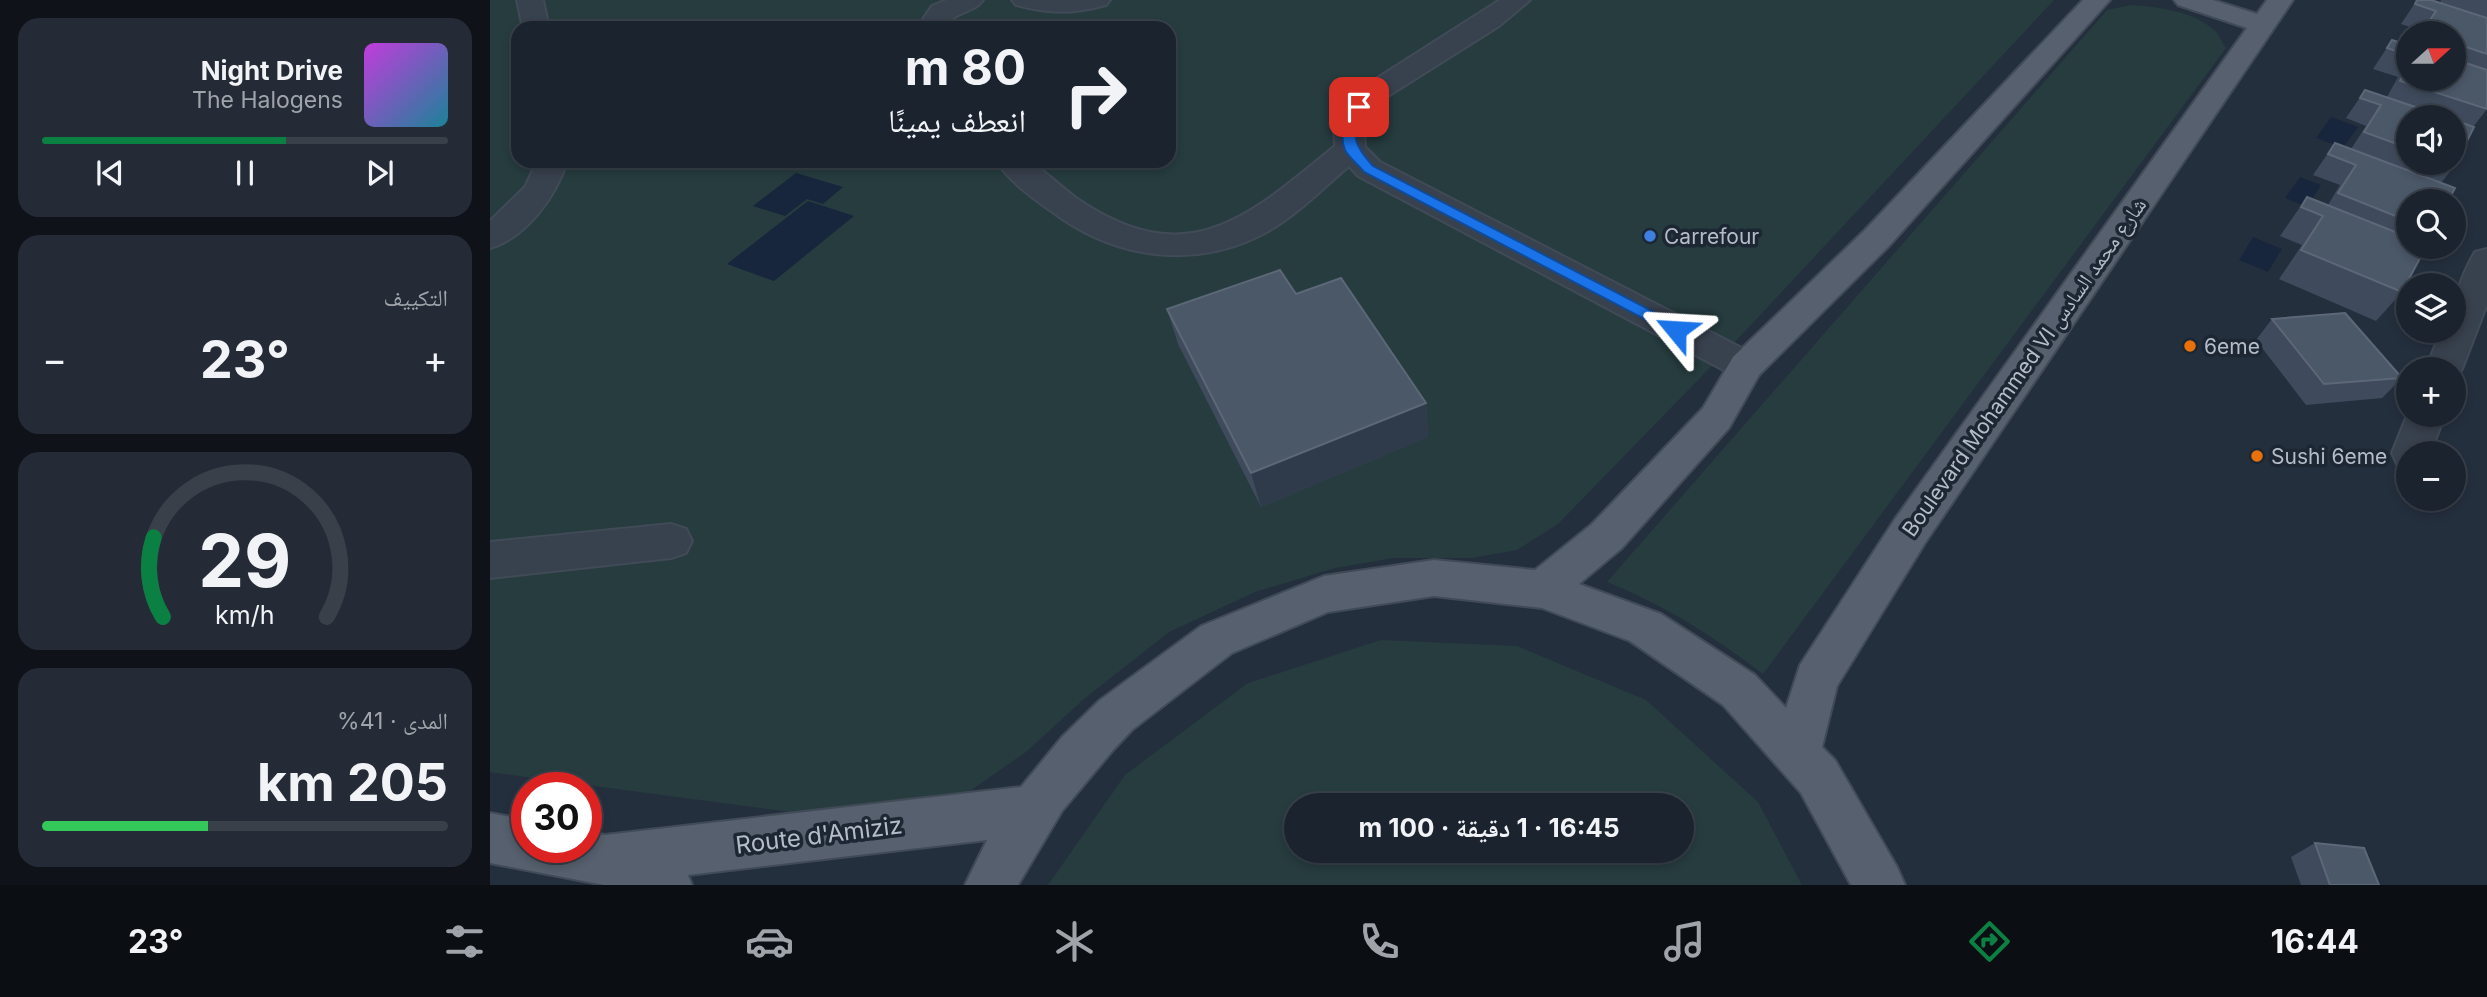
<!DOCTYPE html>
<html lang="ar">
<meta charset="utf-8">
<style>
:root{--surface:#1b232e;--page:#242b36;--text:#f1f3f6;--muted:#a0a4aa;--line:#39404a;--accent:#0b8043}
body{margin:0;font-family:Inter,"Noto Naskh Arabic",sans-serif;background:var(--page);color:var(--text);direction:rtl;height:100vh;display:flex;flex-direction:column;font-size:26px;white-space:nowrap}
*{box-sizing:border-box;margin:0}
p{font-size:23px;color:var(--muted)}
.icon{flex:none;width:38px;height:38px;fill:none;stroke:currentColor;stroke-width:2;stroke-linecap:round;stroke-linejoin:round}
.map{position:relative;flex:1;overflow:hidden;direction:ltr}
.side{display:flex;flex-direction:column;gap:18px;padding:18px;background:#0f1319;width:490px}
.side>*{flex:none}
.guide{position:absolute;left:21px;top:21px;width:665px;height:147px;border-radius:21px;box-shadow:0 4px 10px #0003,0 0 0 2px var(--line);direction:rtl;background:#1b232e;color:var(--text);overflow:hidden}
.needle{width:46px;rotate:69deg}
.controls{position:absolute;left:1906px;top:21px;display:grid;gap:14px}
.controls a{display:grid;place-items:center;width:70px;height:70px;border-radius:50%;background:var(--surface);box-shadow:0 4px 10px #0003,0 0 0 2px var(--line);font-size:35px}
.speed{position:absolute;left:21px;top:772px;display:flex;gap:14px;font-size:35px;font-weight:700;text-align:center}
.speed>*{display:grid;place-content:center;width:91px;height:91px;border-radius:50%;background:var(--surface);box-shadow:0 4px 10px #0003,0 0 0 2px var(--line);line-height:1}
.speed .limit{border:10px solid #d22;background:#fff;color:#111}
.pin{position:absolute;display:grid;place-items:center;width:60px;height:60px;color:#fff;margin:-30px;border-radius:14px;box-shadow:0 4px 10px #0006}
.me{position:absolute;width:77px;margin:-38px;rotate:297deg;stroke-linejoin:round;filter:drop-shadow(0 0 5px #0008)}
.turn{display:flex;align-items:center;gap:24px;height:147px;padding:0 35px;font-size:32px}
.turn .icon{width:91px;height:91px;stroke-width:2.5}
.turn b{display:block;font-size:49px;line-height:60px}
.big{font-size:52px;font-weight:700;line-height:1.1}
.side .widget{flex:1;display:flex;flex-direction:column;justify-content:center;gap:10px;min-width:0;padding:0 24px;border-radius:21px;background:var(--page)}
.side .dial{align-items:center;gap:0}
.dial svg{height:182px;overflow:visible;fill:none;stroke:var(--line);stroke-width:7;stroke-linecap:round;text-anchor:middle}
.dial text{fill:var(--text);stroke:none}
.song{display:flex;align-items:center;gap:21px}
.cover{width:84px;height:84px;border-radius:10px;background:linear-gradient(135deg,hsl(290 70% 55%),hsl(190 70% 35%))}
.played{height:7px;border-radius:4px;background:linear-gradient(90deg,var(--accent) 60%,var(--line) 60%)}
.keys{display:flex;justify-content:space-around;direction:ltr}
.heat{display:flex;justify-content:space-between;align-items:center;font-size:38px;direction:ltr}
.charge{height:10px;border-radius:5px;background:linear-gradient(90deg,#34c759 41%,var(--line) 0)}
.trip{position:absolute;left:794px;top:793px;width:410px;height:70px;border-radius:35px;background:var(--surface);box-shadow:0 4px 10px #0003,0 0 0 2px var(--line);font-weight:700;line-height:70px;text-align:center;direction:rtl}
.menu{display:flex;height:112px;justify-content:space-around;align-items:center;background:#0b0e12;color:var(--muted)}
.menu .icon{width:49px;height:49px}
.menu .current{color:var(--accent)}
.menu b{font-size:32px;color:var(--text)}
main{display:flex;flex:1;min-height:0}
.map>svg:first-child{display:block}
</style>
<main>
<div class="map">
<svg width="1997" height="885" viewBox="0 0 1997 885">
<rect width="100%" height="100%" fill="#242f3e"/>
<g fill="#263c3f" fill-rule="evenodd">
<path d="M0 0H1564L1245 342 1068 524 1027 550 982 558H903L845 568 765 592 679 632 594 699 536 752 477 793 429 818 382 823 0 772ZM28 28H679V161H28Z"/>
<path d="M1641 5C1667 7 1703 11 1724 30 1729 35 1732 43 1736 48L1273 674C1223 636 1176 606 1117 582L1617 10Z"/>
<path d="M891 640 1027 646 1156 700 1268 802 1312 885H558L635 775 758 683ZM807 805H1192V850H807Z"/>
</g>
<g fill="#17263c">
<path d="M1841 117 1868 127 1853 148 1826 138Z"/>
<path d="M306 173 353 187 333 204 317 199 295 216 263 206Z"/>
<path d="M1810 177 1831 185 1817 207 1795 198Z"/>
<path d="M318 201 364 216 284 281 237 264Z"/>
<path d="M1763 237 1792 249 1778 272 1749 260Z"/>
</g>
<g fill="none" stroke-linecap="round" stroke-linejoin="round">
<defs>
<g id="minor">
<path d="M27 0H53L59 28H33Z"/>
<path d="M457 0H493C483 14 466 10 453 28H427L442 6Z"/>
<path d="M522 0H620L616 5C583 14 559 14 526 5Z"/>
<path d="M1010 0H1040L1009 26 898 96 881 111 874 127 875 147 890 162 1269 357 1274 366 1269 375 1256 379 1243 375 868 176 859 166C831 190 804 218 771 235 706 268 633 259 574 220 551 204 522 185 506 161 515 161 529 158 538 161 547 164 578 193 589 200 699 274 759 216 845 146L844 127 859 101 878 84Z"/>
<path d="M47 161H77C67 195 36 238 0 248V221L35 187Z"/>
<path d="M1997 249V304L1972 369 1964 379V369H1936L1951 331H1964C1964 300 1969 279 1985 252Z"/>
<path d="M1918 413 1955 415 1940 453H1918V467L1907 464 1902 453Z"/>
<path d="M181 524 196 529 202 541 196 553 181 558 0 578V542Z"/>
</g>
<path id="major" d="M1593 0H1620L1399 246 1269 375 1239 428 1132 548 1089 584 1171 614 1265 675 1296 708 1310 665 1405 519 1757 28 1688 5 1684 0H1723L1767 14 1777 0H1803L1435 543 1347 686 1332 747 1345 760 1407 867 1415 885H1361L1311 793 1233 705 1140 641 1052 608 944 596 838 612 742 653 642 730 624 749 572 811 528 885H475L497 840 198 875 202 885H114L0 863V813L37 820V847H96V831L115 835 531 787 572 737 610 700 711 626 834 576 944 560 1045 570 1102 524 1213 408 1243 357 1375 230Z"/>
</defs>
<use href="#minor" stroke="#414a57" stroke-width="4"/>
<use href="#major" stroke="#414a57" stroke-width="4"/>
<use href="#minor" fill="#38414e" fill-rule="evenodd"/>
<use href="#major" fill="#56606e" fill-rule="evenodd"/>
</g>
<g fill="#3f4b5c" fill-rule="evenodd">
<path d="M1927 0 1950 3 1951 0H1997V109L1983 127 1965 165 1951 183 1918 201V247L1912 292 1886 321 1789 279 1812 245 1790 236 1817 197 1838 205 1850 185 1823 175 1845 143 1861 149 1876 126 1856 118 1875 90 1897 97 1908 77 1883 69 1902 40 1918 45V79H1964V33H1930L1932 31 1911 24ZM1918 117H1964V163H1918Z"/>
<path d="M677 309 936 403 938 437 771 507 688 344Z"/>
<path d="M1782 319 1912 378 1892 398 1816 405 1766 340Z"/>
<path d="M1825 843 1889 885H1811L1801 857Z"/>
</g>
<path fill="#2f3b4b" d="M936 403 938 437 771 507 761 473Z"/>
<g fill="#4b5868" stroke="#5c6777" stroke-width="2">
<path d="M1927 0H1941L1997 18V54L1964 43V33H1935L1932 32 1946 11 1925 4Z"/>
<path d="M1902 40 1918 45V55L1897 48Z"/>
<path d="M1964 59 1997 70V109L1910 81 1918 65V79H1964Z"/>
<path d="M1875 90 1955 117H1918V148L1874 132 1891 105 1870 98Z"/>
<path d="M1964 120 1984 127 1965 165 1959 163H1964Z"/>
<path d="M1845 143 1965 188 1958 201H1918V221L1848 193 1866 165 1838 154Z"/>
<path d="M1817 197 1918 237V247H1936L1912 292 1811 250 1833 216 1811 207Z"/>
<path d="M790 270 806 294 851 278 936 403 761 473 677 309Z"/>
<path d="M1855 313 1912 378 1834 384 1782 319Z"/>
<path d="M1825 843 1874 848 1889 885H1840Z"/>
</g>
<path fill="#1a73e8" stroke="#114b97" stroke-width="2" d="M869 103 875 107C861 135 862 143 883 166L1191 326 1193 330 1191 333H1181L874 172C869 165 859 158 855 150 849 136 855 109 869 103Z"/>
<circle fill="#3f7fe0" stroke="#1d2633" stroke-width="2.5" cx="1160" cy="236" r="7"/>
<g fill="#e8710a" stroke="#1d2633" stroke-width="2.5">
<circle cx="1700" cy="346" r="7"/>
<circle cx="1767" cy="456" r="7"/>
</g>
<g text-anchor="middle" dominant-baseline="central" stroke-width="7" stroke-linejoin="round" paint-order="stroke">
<g font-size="21" fill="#b4bcc9" stroke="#1d2633" text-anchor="start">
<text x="1174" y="236">Carrefour</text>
<text x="1714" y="346">6eme</text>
<text x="1781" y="456">Sushi 6eme</text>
</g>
<g font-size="21" fill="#b4bcc9" stroke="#1d2633">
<text transform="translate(1534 367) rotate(-55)">Boulevard Mohammed VI شارع محمد السادس</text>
</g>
<g font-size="24" fill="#b4bcc9" stroke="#1d2633">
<text transform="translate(329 835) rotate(-7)">Route d'Amiziz</text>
</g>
</g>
</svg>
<div class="controls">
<a><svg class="needle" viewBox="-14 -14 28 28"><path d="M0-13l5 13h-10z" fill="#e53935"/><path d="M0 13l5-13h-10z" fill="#a0a4aa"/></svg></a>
<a><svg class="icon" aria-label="sound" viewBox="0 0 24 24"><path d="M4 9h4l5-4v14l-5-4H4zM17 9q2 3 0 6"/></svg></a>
<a><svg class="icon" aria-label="search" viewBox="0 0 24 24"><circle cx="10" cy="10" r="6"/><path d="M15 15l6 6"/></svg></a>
<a><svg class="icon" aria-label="layers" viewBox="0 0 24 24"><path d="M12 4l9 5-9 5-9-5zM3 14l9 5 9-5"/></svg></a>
<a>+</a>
<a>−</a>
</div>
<div class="speed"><div class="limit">30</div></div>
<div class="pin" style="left:869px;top:107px;background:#d93025"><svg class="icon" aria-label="arrive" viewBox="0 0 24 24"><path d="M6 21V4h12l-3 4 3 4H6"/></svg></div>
<svg class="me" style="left:1186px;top:330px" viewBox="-20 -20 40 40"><path d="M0-17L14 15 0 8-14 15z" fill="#1a73e8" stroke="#fff" stroke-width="4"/></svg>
<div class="trip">16:45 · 1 دقيقة · 100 m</div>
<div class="guide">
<div class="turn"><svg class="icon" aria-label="right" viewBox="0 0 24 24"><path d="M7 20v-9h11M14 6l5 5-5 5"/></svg><div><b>80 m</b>انعطف يمينًا</div></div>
</div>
</div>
<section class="side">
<div class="widget">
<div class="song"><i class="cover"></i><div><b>Night Drive</b><p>The Halogens</p></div></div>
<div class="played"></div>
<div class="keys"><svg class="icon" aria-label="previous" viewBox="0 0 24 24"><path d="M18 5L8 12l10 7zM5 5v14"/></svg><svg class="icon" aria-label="pause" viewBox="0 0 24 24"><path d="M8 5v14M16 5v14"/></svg><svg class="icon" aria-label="next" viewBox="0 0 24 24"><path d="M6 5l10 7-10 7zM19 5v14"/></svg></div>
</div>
<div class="widget"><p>التكييف</p>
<div class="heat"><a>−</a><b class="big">23°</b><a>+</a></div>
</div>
<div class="widget dial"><svg viewBox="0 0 100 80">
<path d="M14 69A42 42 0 1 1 86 69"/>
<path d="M14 69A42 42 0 0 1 10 34" stroke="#0b8043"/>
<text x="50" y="56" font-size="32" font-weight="700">29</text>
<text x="50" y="72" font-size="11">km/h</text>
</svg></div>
<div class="widget"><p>المدى · 41%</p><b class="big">205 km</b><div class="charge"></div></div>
</section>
</main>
<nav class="menu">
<b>16:44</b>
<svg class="icon current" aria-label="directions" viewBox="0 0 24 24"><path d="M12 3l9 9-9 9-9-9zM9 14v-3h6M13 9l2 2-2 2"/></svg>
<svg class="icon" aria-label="music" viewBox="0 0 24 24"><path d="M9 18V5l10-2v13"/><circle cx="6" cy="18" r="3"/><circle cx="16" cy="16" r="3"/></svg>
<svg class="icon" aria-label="phone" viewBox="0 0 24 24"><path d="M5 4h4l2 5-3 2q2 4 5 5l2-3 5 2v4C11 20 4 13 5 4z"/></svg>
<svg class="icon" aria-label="climate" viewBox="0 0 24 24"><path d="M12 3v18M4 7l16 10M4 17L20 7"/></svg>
<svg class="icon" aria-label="car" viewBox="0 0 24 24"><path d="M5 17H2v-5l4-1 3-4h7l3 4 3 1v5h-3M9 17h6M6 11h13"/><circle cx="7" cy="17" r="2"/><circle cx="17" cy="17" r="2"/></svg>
<svg class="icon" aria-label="filters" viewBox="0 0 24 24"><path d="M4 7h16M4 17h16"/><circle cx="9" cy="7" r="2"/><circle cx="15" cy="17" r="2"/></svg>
<b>23°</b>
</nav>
